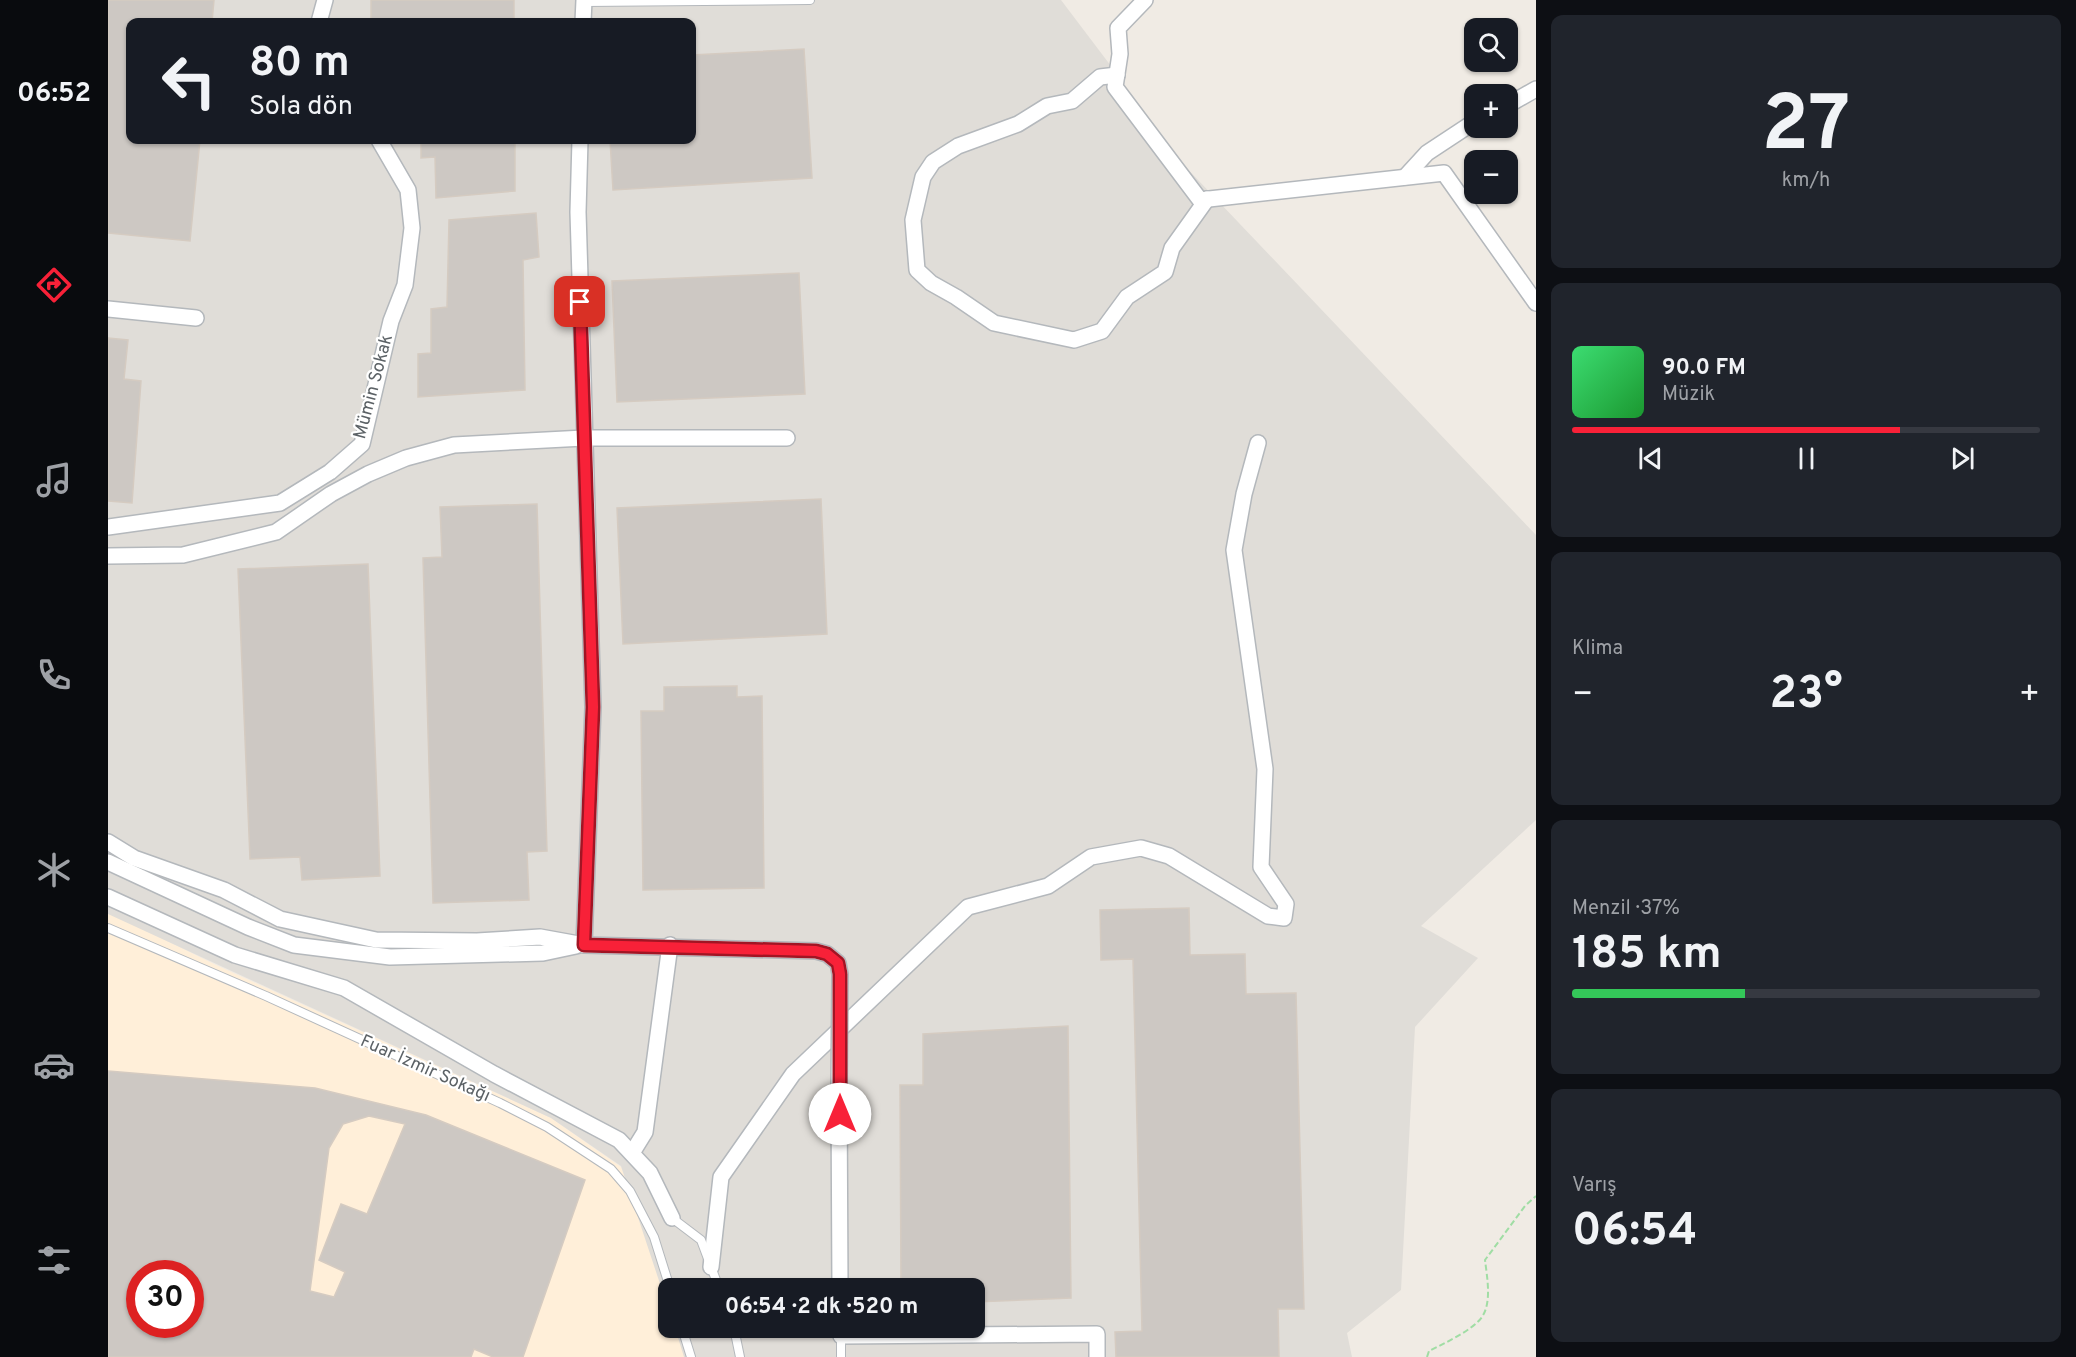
<!DOCTYPE html>
<html lang="tr">
<meta charset="utf-8">
<style>
:root{--surface:#171b24;--page:#20242c;--text:#f1f3f6;--muted:#9ea1a6;--line:#363941;--accent:#f82138}
body{margin:0;font-family:Overpass,sans-serif;background:var(--page);color:var(--text);height:100vh;display:flex;flex-direction:column;font-size:22px;white-space:nowrap}
*{box-sizing:border-box;margin:0}
p{font-size:20px;color:var(--muted)}
.icon{flex:none;width:33px;height:33px;fill:none;stroke:currentColor;stroke-width:2;stroke-linecap:round;stroke-linejoin:round}
.map{position:relative;flex:1;overflow:hidden}
.details{display:flex;flex-direction:column;gap:15px;padding:15px;background:#0d0f14;width:540px}
.details>*{flex:none}
.banner{position:absolute;left:18px;top:18px;width:570px;height:126px;border-radius:12px;box-shadow:0 2px 4px #0004;background:#171b24;color:var(--text);overflow:hidden}
.fabs{position:absolute;left:1356px;top:18px;display:grid;gap:12px}
.fabs a{display:grid;place-items:center;width:54px;height:54px;border-radius:12px;background:var(--surface);box-shadow:0 2px 4px #0004;font-size:30px}
.speed{position:absolute;left:18px;top:1260px;display:flex;gap:12px;font-size:30px;font-weight:700;text-align:center}
.speed>*{display:grid;place-content:center;width:78px;height:78px;border-radius:50%;background:var(--surface);box-shadow:0 2px 4px #0004;line-height:1}
.speed .limit{border:9px solid #d22;background:#fff;color:#111}
.pin{position:absolute;display:grid;place-items:center;width:51px;height:51px;color:#fff;margin:-26px;border-radius:12px;box-shadow:0 3px 9px #0006}
.me{position:absolute;width:66px;margin:-33px;rotate:0deg;stroke-linejoin:round;filter:drop-shadow(0 0 4px #0008)}
.turn{display:flex;align-items:center;gap:21px;height:126px;padding:0 24px;font-size:27px}
.turn .icon{width:78px;height:78px;stroke-width:2.5}
.turn b{display:block;font-size:42px;line-height:51px}
.big{font-size:45px;font-weight:700;line-height:1.1}
.details .card{flex:1;display:flex;flex-direction:column;justify-content:center;gap:9px;min-width:0;padding:0 21px;border-radius:12px;background:var(--page)}
.details .dial{align-items:center;gap:0}
.dial b{font-size:78px;line-height:1}
.song{display:flex;align-items:center;gap:18px}
.cover{width:72px;height:72px;border-radius:9px;background:linear-gradient(135deg,hsl(140 70% 55%),hsl(130 70% 35%))}
.played{height:6px;border-radius:3px;background:linear-gradient(90deg,var(--accent) 70%,var(--line) 70%)}
.keys{display:flex;justify-content:space-around;direction:ltr}
.heat{display:flex;justify-content:space-between;align-items:center;font-size:33px;direction:ltr}
.charge{height:9px;border-radius:4px;background:linear-gradient(90deg,#34c759 37%,var(--line) 0)}
.trip{position:absolute;left:550px;top:1278px;width:327px;height:60px;border-radius:12px;background:var(--surface);box-shadow:0 2px 4px #0004;font-weight:700;line-height:60px;text-align:center}
main{display:flex;flex:1;min-height:0}
.menu{display:flex;flex-direction:column;width:108px;justify-content:space-around;align-items:center;background:#090b0e;color:var(--muted)}
.menu .icon{width:42px;height:42px}
.menu .current{color:var(--accent)}
.menu b{font-size:27px;color:var(--text)}
.map>svg:first-child{display:block}
</style>
<main>
<nav class="menu">
<b>06:52</b>
<svg class="icon current" aria-label="directions" viewBox="0 0 24 24"><path d="M12 3l9 9-9 9-9-9zM9 14v-3h6M13 9l2 2-2 2"/></svg>
<svg class="icon" aria-label="music" viewBox="0 0 24 24"><path d="M9 18V5l10-2v13"/><circle cx="6" cy="18" r="3"/><circle cx="16" cy="16" r="3"/></svg>
<svg class="icon" aria-label="phone" viewBox="0 0 24 24"><path d="M5 4h4l2 5-3 2q2 4 5 5l2-3 5 2v4C11 20 4 13 5 4z"/></svg>
<svg class="icon" aria-label="climate" viewBox="0 0 24 24"><path d="M12 3v18M4 7l16 10M4 17L20 7"/></svg>
<svg class="icon" aria-label="car" viewBox="0 0 24 24"><path d="M5 17H2v-5l4-1 3-4h7l3 4 3 1v5h-3M9 17h6M6 11h13"/><circle cx="7" cy="17" r="2"/><circle cx="17" cy="17" r="2"/></svg>
<svg class="icon" aria-label="filters" viewBox="0 0 24 24"><path d="M4 7h16M4 17h16"/><circle cx="9" cy="7" r="2"/><circle cx="15" cy="17" r="2"/></svg>
</nav>
<div class="map">
<svg width="1428" height="1357" viewBox="0 0 1428 1357">
<rect width="100%" height="100%" fill="#f0ebe4"/>
<path fill="#ffefd9" fill-rule="evenodd" d="M0 912 108 965 443 1118 513 1167 561 1288V1328H581L589 1357H0ZM32 1274H82V1324H32Z"/>
<path fill="#e0ddd8" fill-rule="evenodd" d="M0 0H953L1006 70 992 77 1428 535V820L1313 926 1370 958 1307 1027 1293 1290 1239 1333 1244 1357H576L567 1328H867V1288H561V1311L513 1166 443 1118 0 914ZM22 22H584V140H22Z"/>
<g fill="#cdc8c3" stroke="#d5cbc1" stroke-width="1.5" fill-rule="evenodd">
<path d="M0 0H106L104 22H22V140H92L82 241 0 233Z"/>
<rect x="263" y="0" width="143" height="22"/>
<path d="M696 49 704 178 505 190 502 140H584V55Z"/>
<path d="M313 140H407V191L328 198 327 157 313 158Z"/>
<path d="M428 213 431 257 415 260 417 390 310 397V354L323 353V309L339 307 341 220Z"/>
<path d="M691 273 697 394 509 402 504 281Z"/>
<path d="M0 338 20 340 16 379 33 381 24 503 0 501Z"/>
<path d="M713 499 719 634 515 644 509 508Z"/>
<path d="M429 504 439 851 419 852 421 900 325 903 315 558 334 557 332 507Z"/>
<path d="M260 564 272 876 194 880 192 857 142 859 130 569Z"/>
<path d="M629 686V697L654 696 656 888 535 890 533 711H556V687Z"/>
<path d="M1081 908 1082 955 1137 954 1138 994 1188 993 1196 1309H1170L1171 1357H1008L1007 1332 1034 1331 1025 959 993 960 992 910Z"/>
<path d="M960 1026 963 1298 867 1302V1288H793L792 1085H815V1034Z"/>
<path d="M0 1071 207 1088 318 1115 477 1180 415 1357H385L366 1349 363 1357H0ZM261 1116 297 1124 259 1214 233 1204 211 1260 237 1272 226 1297 202 1291 221 1148 235 1124ZM32 1274H82V1324H32Z"/>
</g>
<g fill="none" stroke-linecap="round" stroke-linejoin="round">
<defs>
<g id="service">
<path d="M476 2 702 0"/>
<path d="M0 928 158 996 392 1103 439 1127 503 1169 522 1191 546 1237 562 1288"/>
<path d="M564 1218 593 1240 611 1288"/>
<path d="M574 1328 583 1357"/>
<path d="M626 1328 632 1357"/>
<path d="M733 1336V1357"/>
</g>
<g id="minor">
<path d="M1037 0 1010 28 1012 54 1007 87 1092 200 1336 173 1428 303"/>
<path d="M211 22 217 0"/>
<path d="M475 22 476 0"/>
<path d="M1009 75 992 77 964 101 939 106 910 124 850 146 825 162 815 177 805 220 809 270 823 283 848 297 886 323 966 340 994 331 1019 297 1057 272 1064 248 1099 199"/>
<path d="M1400 105 1428 89"/>
<path d="M472 140 470 212 485 707 476 945"/>
<path d="M1297 177 1319 153 1366 122"/>
<path d="M0 309 88 318"/>
<path d="M0 527 172 503 222 472 254 444 283 321 297 285 304 228 300 190 271 140"/>
<path d="M0 556 75 555 168 532 223 494 260 474 298 458 346 445 476 438H679"/>
<path d="M0 842 26 858 116 890 172 919 268 940 369 941 432 937 476 945 708 951 719 954 730 963 732 974"/>
<path d="M0 862 140 927 186 945 282 957 435 953 468 946"/>
<path d="M0 897 127 955 236 988 386 1074 511 1140 542 1173 564 1218"/>
<path d="M731 1093 732 1288"/>
<path d="M524 1153 537 1132 562 945"/>
<path d="M603 1267 613 1177 685 1074 860 907 940 886 983 857 1033 848 1061 856 1160 916 1176 918 1178 904 1153 867 1157 769 1126 550 1136 494 1150 443"/>
<path d="M733 1328V1336L989 1334V1357"/>
</g>
</defs>
<use href="#service" stroke="#b4b8bc" stroke-width="10"/>
<use href="#minor" stroke="#b4b8bc" stroke-width="18"/>
<path stroke="#a0dda4" stroke-width="2" stroke-dasharray="6 3" stroke-linecap="butt" d="M1319 1357 1321 1351C1335 1344 1365 1330 1374 1317 1384 1302 1379 1277 1377 1260L1417 1206 1428 1196"/>
<use href="#service" stroke="#fff" stroke-width="8"/>
<use href="#minor" stroke="#fff" stroke-width="15"/>
<defs>
<path id="minor-bridge" d="M731 1093 732 974"/>
</defs>
<use href="#minor-bridge" stroke="#b4b8bc" stroke-width="18" stroke-linecap="butt"/>
<use href="#minor-bridge" stroke="#fff" stroke-width="15"/>
</g>
<g fill="none" stroke-linecap="round" stroke-linejoin="round">
<defs>
<path id="route" d="M472 302 485 707 476 945 708 951 719 954 730 963 732 974V1114"/>
</defs>
<use href="#route" stroke="#a11524" stroke-width="15"/>
<use href="#route" stroke="#f82138" stroke-width="10"/>
</g>
<g text-anchor="middle" dominant-baseline="central" stroke-width="4.5" stroke-linejoin="round" paint-order="stroke">
<g font-size="18" fill="#5c6266" stroke="#fff">
<text transform="translate(266 387) rotate(-75)">Mümin Sokak</text>
<text transform="translate(317 1069) rotate(24)">Fuar İzmir Sokağı</text>
</g>
</g>
</svg>
<div class="fabs">
<a><svg class="icon" aria-label="search" viewBox="0 0 24 24"><circle cx="10" cy="10" r="6"/><path d="M15 15l6 6"/></svg></a>
<a>+</a>
<a>−</a>
</div>
<div class="speed"><div class="limit">30</div></div>
<div class="pin" style="left:472px;top:302px;background:#d93025"><svg class="icon" aria-label="arrive" viewBox="0 0 24 24"><path d="M6 21V4h12l-3 4 3 4H6"/></svg></div>
<svg class="me" style="left:732px;top:1114px" viewBox="-20 -20 40 40"><circle r="19" fill="#fff"/><path d="M0-13L10 11 0 6-10 11z" fill="#f82138"/></svg>
<div class="trip">06:54 · 2 dk · 520 m</div>
<div class="banner">
<div class="turn"><svg class="icon" aria-label="left" viewBox="0 0 24 24"><path d="M17 20v-9H6M10 6l-5 5 5 5"/></svg><div><b>80 m</b>Sola dön</div></div>
</div>
</div>
<section class="details">
<div class="card dial"><b>27</b><p>km/h</p></div>
<div class="card">
<div class="song"><i class="cover"></i><div><b>90.0 FM</b><p>Müzik</p></div></div>
<div class="played"></div>
<div class="keys"><svg class="icon" aria-label="previous" viewBox="0 0 24 24"><path d="M18 5L8 12l10 7zM5 5v14"/></svg><svg class="icon" aria-label="pause" viewBox="0 0 24 24"><path d="M8 5v14M16 5v14"/></svg><svg class="icon" aria-label="next" viewBox="0 0 24 24"><path d="M6 5l10 7-10 7zM19 5v14"/></svg></div>
</div>
<div class="card"><p>Klima</p>
<div class="heat"><a>−</a><b class="big">23°</b><a>+</a></div>
</div>
<div class="card"><p>Menzil · 37%</p><b class="big">185 km</b><div class="charge"></div></div>
<div class="card"><p>Varış</p><b class="big">06:54</b></div>
</section>
</main>
